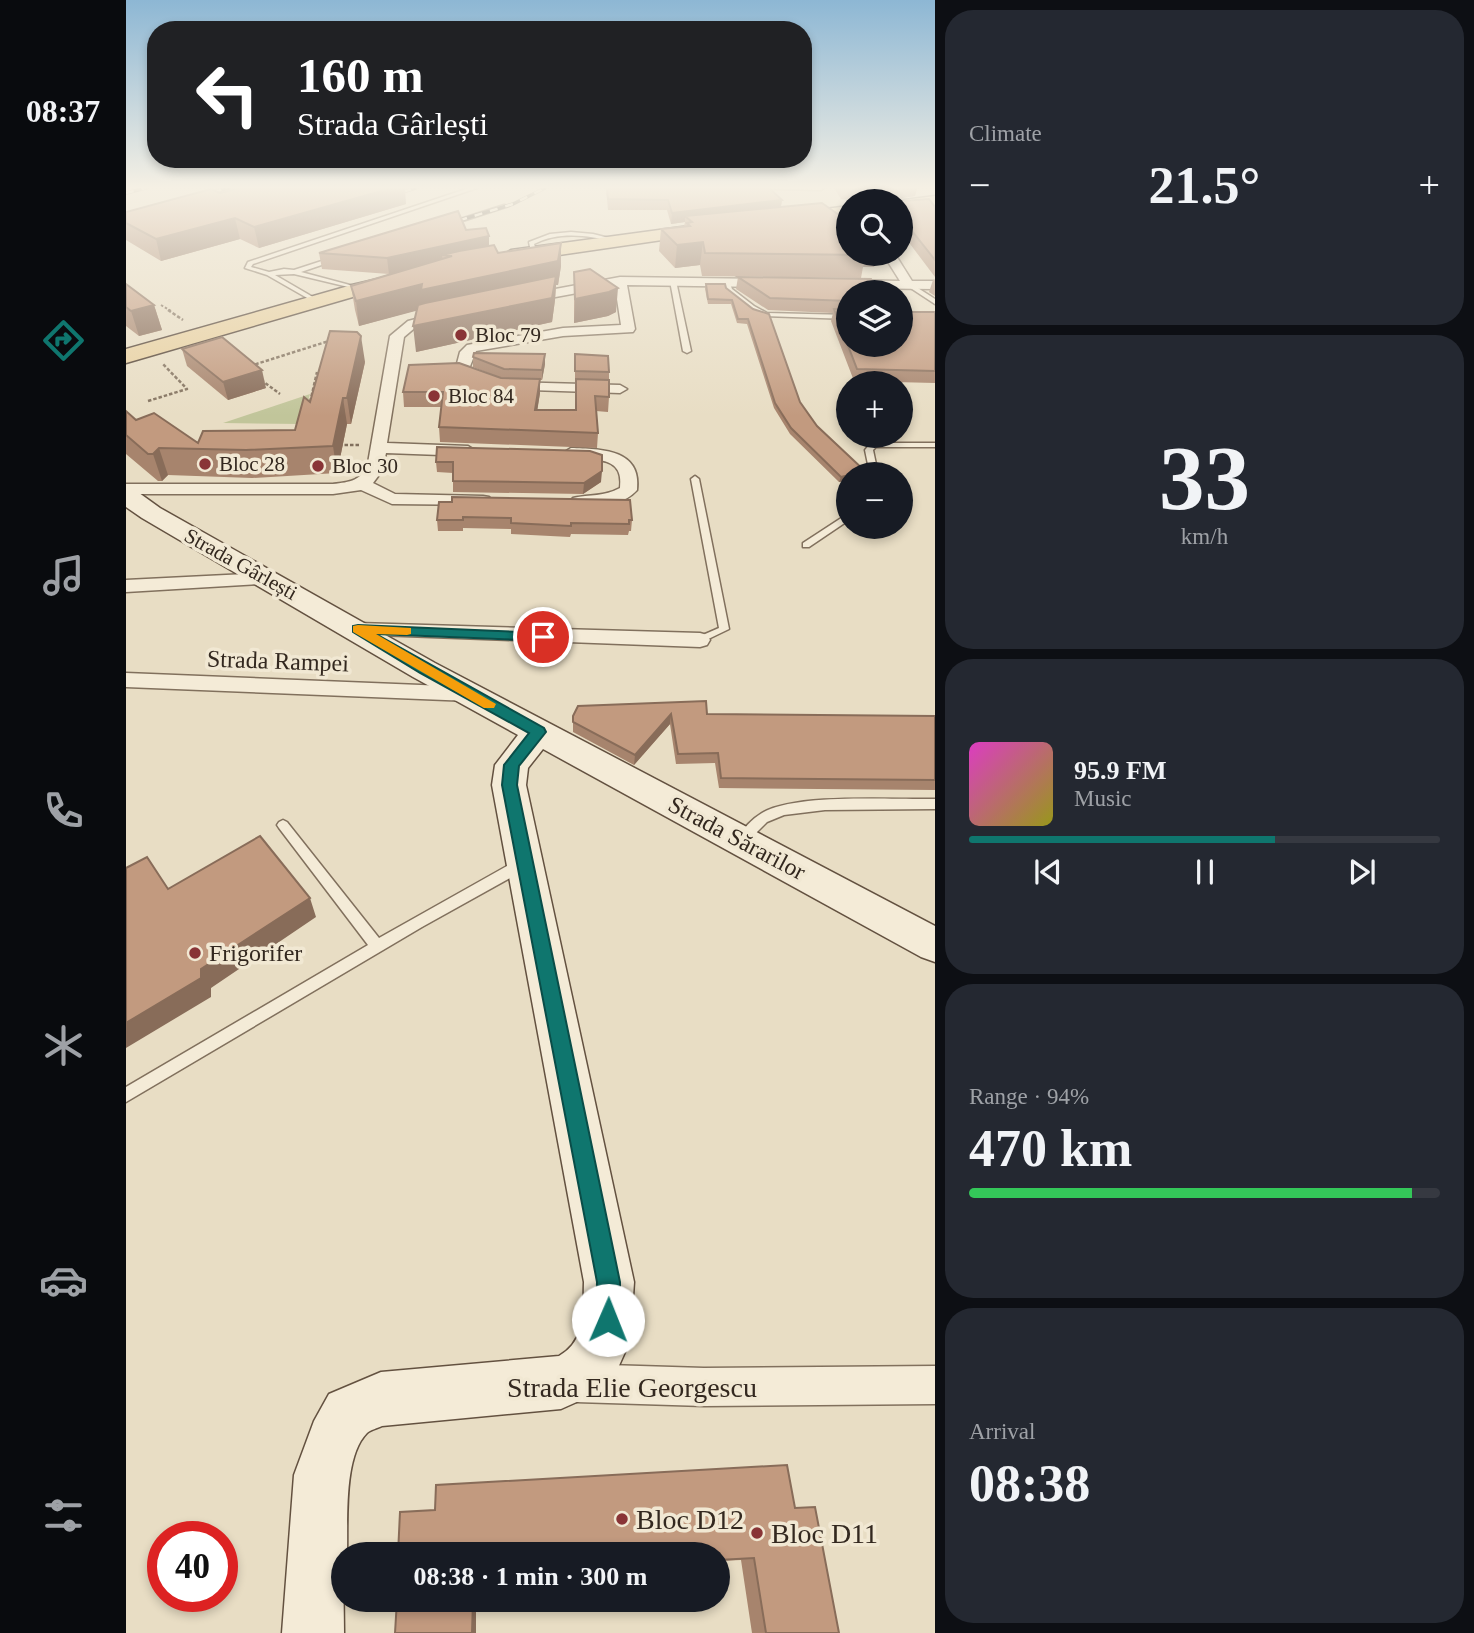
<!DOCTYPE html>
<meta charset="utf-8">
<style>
:root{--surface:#171b24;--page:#242831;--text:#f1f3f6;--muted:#9ea1a6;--line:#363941;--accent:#0f766e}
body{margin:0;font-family:"Times New Roman",serif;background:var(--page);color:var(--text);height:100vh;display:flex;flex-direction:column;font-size:26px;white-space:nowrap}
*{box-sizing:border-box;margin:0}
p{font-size:23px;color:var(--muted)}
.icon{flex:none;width:38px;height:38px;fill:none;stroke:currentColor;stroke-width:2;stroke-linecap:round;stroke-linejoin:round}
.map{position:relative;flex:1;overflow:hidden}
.sheet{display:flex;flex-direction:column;gap:10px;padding:10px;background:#0d0f14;width:539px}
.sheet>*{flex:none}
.top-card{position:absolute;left:21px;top:21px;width:665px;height:147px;border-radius:28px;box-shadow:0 4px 10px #0003;background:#202124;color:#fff;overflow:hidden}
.fabs{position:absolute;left:710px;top:189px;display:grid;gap:14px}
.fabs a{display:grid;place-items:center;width:77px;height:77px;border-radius:50%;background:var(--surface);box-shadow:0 4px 10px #0003;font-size:35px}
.speed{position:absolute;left:21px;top:1521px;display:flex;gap:14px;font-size:35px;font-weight:700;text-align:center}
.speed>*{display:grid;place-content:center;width:91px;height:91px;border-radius:50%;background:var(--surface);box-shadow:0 4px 10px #0003;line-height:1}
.speed .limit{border:10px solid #d22;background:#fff;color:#111}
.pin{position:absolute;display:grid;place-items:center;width:60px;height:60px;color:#fff;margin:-30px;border:4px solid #fff;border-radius:50%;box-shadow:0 2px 7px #0007}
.me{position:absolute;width:77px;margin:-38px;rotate:1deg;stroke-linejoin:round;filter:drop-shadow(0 0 5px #0008)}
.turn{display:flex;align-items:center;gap:24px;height:147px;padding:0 35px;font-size:32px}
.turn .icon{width:91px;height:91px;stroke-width:2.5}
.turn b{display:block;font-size:49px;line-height:60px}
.big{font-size:52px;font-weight:600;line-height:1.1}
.sheet .tile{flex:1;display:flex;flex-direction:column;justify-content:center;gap:10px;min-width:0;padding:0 24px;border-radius:28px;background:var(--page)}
.sheet .dial{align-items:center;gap:0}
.dial b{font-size:91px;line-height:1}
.song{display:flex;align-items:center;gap:21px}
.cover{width:84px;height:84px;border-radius:10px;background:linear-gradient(135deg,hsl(310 70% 55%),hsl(60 70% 35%))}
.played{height:7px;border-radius:4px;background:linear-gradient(90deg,var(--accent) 65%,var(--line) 65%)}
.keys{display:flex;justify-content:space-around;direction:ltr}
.heat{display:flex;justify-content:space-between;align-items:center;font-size:38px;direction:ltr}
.charge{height:10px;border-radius:5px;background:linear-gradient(90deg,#34c759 94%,var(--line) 0)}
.trip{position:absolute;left:205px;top:1542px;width:399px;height:70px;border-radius:35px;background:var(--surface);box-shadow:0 4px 10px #0003;font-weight:600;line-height:70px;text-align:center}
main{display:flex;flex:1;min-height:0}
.tab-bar{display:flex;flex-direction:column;width:126px;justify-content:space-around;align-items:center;background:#090b0e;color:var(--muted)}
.tab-bar .icon{width:49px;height:49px}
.tab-bar .selected{color:var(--accent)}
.tab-bar b{font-size:32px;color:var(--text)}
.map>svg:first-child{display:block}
</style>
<main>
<nav class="tab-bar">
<b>08:37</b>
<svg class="icon selected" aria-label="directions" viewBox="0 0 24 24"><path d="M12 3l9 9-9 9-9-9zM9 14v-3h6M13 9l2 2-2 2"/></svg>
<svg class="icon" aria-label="music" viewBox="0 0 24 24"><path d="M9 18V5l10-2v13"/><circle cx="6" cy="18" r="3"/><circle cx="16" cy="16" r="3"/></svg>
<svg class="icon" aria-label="phone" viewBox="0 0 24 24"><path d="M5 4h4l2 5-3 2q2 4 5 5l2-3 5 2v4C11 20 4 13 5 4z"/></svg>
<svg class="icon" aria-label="climate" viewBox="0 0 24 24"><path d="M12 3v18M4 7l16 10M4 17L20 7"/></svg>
<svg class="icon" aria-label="car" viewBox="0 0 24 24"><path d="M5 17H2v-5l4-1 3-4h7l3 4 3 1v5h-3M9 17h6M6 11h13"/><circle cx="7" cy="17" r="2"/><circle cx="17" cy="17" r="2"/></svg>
<svg class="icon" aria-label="filters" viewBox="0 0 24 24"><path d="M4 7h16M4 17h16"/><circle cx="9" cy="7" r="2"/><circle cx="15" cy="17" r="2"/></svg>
</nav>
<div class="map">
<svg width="809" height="1633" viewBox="0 0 809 1633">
<rect width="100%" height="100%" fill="#e8ddc4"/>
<path fill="#c1c59a" d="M184 394 176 424 97 423Z"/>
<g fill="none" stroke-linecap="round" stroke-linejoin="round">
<defs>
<g id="lane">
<path d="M343 188H351L127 264 125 267 143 272 158 269 168 270 211 256 213 259 175 272 235 288V290L168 274 149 275 192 300V302L190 303 141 275 119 268 122 262Z"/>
<path d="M612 188H698L695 190Z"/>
<path d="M378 205 383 206 324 225 319 224Z"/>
<path d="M445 232 467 234 491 240 488 242C462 235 433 231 408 244L411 252 408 254 405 252 403 242 424 234Z"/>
<path d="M547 279 550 281 565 351 561 353 557 351 544 281Z"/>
<path d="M599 281H603L606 289 628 306 641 313 723 315V319L638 316 628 312 601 291Z"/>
<path d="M780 283H784L809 299V304L780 285Z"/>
<path d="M745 443H809V447H750L747 450 752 474H744L739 450Z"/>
<path d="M569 476 573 479 603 629 574 643 570 642V638L593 628 565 479Z"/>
<path d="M723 513V520L683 547H677V543Z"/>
<path d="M809 799V809L699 810 658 815 641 822 620 843H612L610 840C616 830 626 819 636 813 670 793 767 800 809 799Z"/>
<path d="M157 820 161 822 253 938 390 861H400L401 865 400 869 296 927 0 1102V1087L242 945 153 828 151 825 153 822Z"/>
</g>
<g id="street">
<path d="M757 254H769L786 281H809V289L714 288 708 284 714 280 774 281Z"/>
<path d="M494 277 643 279 649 283 643 287 501 285 509 329 507 332 437 336 350 351 341 374H331L329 371 334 352 341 345 437 328 495 325 489 286 397 303 391 299 397 295Z"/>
<path d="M321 311 328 315 326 318 291 326 278 337 261 443 342 446 350 451 342 456 260 453 256 471 247 483 269 494 357 496 363 497 366 501 363 505 266 504 235 490 207 494H0V484H207C224 482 236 481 242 463L264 336 282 321Z"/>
<path d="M383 382 494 385 501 389 494 393 378 389 376 386 378 383Z"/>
<path d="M445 448C475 449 516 449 511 490 497 506 466 510 447 506L444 502 447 498C464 494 478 497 494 488 499 452 462 462 439 456L437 453Z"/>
<path d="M142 573 152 579 149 583 0 592V580Z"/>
<path d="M232 623 574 633 581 635 584 640 581 645 574 647 225 634 222 629 225 624Z"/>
<path d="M0 673 344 687 352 689 355 694 352 699 344 701 0 687Z"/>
<path d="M450 1364 578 1368 809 1366V1404L578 1406 450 1402 437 1396 431 1383 437 1370Z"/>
</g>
<path id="secondary" d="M0 488 9 490 34 508 309 663 809 926V962L795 957 417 749 402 768 400 785 508 1282 504 1341 487 1379 473 1392 435 1409 256 1426C252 1428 244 1430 241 1433 217 1457 222 1522 221 1554H217L218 1633H156L168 1475 188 1421 203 1394 255 1372 433 1356C461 1340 457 1310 458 1282L366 785 369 765 392 735 287 677 16 518 0 507Z"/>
<g id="primary">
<path d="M809 196V206L775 210V201H770Z"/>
<path d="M723 206V216L659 224 650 219 659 214Z"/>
<path d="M585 223 591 224 594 228 591 232 385 262 376 256 385 250Z"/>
<path d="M278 273 285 275 288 279 285 283 237 294 0 363V349L226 285Z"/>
</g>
</defs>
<use href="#lane" stroke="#81705d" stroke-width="3"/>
<use href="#street" stroke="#81705d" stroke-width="3"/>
<use href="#secondary" stroke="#635140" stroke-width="3"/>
<use href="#primary" stroke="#4f3e31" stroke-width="3"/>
<path stroke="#81705d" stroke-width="2" stroke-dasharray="2.5 2" stroke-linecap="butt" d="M35 305 45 311"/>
<g stroke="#81705d" stroke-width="2.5" stroke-dasharray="3.5 2" stroke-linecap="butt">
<path d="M42 310 57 320"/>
<path d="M124 366 206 340"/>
<path d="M135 380 154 394"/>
<path d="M22 401 61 389 37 364"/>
<path d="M183 407 191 372"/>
<path d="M213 445H235"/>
</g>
<use href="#lane" fill="#f4ebd7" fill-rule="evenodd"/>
<use href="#street" fill="#f4ebd7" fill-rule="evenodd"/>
<use href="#secondary" fill="#f4ebd7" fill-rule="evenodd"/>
<use href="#primary" fill="#e8d0a0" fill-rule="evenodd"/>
<defs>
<g id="rail">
<path d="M0 193 20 188"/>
<path d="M72 196 103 188"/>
<path d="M262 196 290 188"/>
<path d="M318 225 387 204 419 188"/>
</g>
</defs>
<use href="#rail" stroke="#33281f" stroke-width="3.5"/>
<use href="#rail" stroke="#f1e8d3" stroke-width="2.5" stroke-dasharray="8" stroke-linecap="butt"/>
</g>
<g fill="#a7846d">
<path d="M480 188H643L656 200 655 207 751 254 748 267H737L735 278 576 276 574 265 549 268 533 251 535 229 558 226 559 222 545 224 541 210H482Z"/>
<path d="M708 188H791L789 196 776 198V201L809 207V277L775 232V201H752L750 199H715Z"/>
<path d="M94 193 280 204 133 248 114 239 35 261 0 240V212Z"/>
<path d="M340 230 363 236V246L372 253 435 266 432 285H430L429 300 426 322 290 352 291 310 233 326 229 310 225 286 263 274 196 269 193 253Z"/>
<path d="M448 272 490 312 482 316 448 323Z"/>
<path d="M612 277 723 292V345L809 312V383L728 381 705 321 707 313 642 310 610 289Z"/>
<path d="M807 280H809V296L803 292Z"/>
<path d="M0 284 28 305 36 330 13 336 0 326Z"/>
<path d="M580 284 600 288 627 309 674 402 691 426 740 472 713 482 664 434 648 408 621 324 611 323 605 304H582L579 289Z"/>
<path d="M56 349 140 388 102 400 61 366Z"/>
<path d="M449 354 483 372V397L482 412 470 411 472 433 471 448 314 442 313 427 315 407H278L277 392 370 376 347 367V357L419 364 416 380H414V393L411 410H449Z"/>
<path d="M239 362 225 424H221L211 473 126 478 42 475 36 481H32L0 454V411L10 420 72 443 169 430 184 402Z"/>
<path d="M311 447 475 482 457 494 327 492V473L311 472 310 462Z"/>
<path d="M313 502 506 520 505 531H503L502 535 445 534 444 537 385 534V529L337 528V531H312L311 520Z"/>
<path d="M581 714 809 716V790L593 788 589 763 550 764 544 724 508 765 447 732V716Z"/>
<path d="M669 1508 713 1633H626L615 1560 592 1561V1554Z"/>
</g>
<g fill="#886c59">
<path d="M266 188H279L280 204 133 248 128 227Z"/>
<path d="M777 188H791L789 196 768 199 771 189Z"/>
<path d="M656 200 654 211 559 216V222L545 224 546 213Z"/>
<path d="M109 218 114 239 35 261 30 239Z"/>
<path d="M363 236V252L326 256 316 255 317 262 263 274 261 258Z"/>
<path d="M577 242 574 265 549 268 551 245Z"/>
<path d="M435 243V266L432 285H430L429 300 426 322 290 352 287 326 297 309 233 326 230 301Z"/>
<path d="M733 254H751L748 267H737L741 255Z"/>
<path d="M492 288 490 312 482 316 448 323 449 299Z"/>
<path d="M28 305 36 330 13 336 5 311Z"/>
<path d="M235 336 239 362 225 424 221 398Z"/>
<path d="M419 354V364L416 380V370Z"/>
<path d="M136 370 140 388 102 400 97 382Z"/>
<path d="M414 379V393L409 425V410Z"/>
<path d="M217 398 221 424 211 473 207 446Z"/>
<path d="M33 448 42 475 36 481 27 454Z"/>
<path d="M476 471 475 482 457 494 458 483Z"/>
<path d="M723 475V481L713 482 715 477Z"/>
<path d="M545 714 544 724 508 765 509 755Z"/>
<path d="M184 898 190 917 85 988V997L0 1048V1023L75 969Z"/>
<path d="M347 1600H350V1633H346Z"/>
</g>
<g fill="#c29a7f" stroke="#886c59" stroke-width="2">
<path d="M112 188H266L128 227 109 218 30 239 0 223V212L85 189 94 193Z"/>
<path d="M481 188H643L656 200 546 213 542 200 482 199Z"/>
<path d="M717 188H777L771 189V192L775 193 776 201 803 199 809 207V260L775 217V201H763L753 188Z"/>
<path d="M696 203 723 222V254H740L741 255 579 253 577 242 551 245 535 229 564 226 561 223 566 222 559 216Z"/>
<path d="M332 211 340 230 360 228 363 236 261 258 193 253Z"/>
<path d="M435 243 432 261 295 290 296 284 230 301 225 286 326 256 316 255 333 251 368 245 372 253Z"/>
<path d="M464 269 492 288 483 292 449 299 448 272Z"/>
<path d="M430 276 426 298 287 326 292 305 299 303Z"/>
<path d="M612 277 745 279 751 292H723V301L644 298Z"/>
<path d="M0 284 28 305 5 311 0 307Z"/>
<path d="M580 284H599L600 288 627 309 643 314 674 402 691 426 740 472 723 474V475L715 477 665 428 649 403 622 319H612L606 300 582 299Z"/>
<path d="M708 309H723V345H775V312H809V371L731 369Z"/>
<path d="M204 331 231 332 235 336 221 398H217L207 446 120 450 33 448 27 454H22L0 435V411L10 420 28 413 72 443 77 431 169 430 178 397 184 402Z"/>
<path d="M96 337 136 370 97 382 56 349Z"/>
<path d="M348 353 419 354 416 370 378 369 347 357Z"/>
<path d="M449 354 482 356 483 372 449 371Z"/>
<path d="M333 363 375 378 414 379 409 410H450V379L483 380V397L469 396 472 433 313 427 317 392H277L283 365Z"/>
<path d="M311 447 464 451 476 455V471L458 483 327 481V462H310Z"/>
<path d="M326 497 504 500 506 520H503V524L445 523V526L385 523V518L337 517V520H311L313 502H326Z"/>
<path d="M580 701 581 714 809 716V780L595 778 592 753 552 754 545 714 509 755 447 722V716L452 706Z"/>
<path d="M134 836 184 898 75 969V978L0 1023V868L21 857 42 889Z"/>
<path d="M661 1465 669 1508 689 1507 713 1633H640L628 1558 592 1560V1554H272L274 1512 309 1510 310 1485Z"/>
<path d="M271 1600H347L346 1633H269Z"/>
</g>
<linearGradient id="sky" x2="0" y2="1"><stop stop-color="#8db7d4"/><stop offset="0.45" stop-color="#f5f0e4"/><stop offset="1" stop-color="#f5f0e4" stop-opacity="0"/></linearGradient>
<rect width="809" height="416" fill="url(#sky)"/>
<path fill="#0f766e" stroke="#0a4d48" stroke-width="2" d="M232 625 417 633 424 637 417 641 250 634 418 728 420 732 393 766 391 785 494 1282V1320L490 1328 482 1332 474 1328 470 1320 471 1282 376 785 378 765 403 733 294 673 227 632V626Z"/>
<path fill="#f59e0b" d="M232 625 285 628V634L281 635 250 634 370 704 368 708H358L227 632V626Z"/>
<g fill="#893436" stroke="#f1e8d3" stroke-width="2.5">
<circle cx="335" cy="335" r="7"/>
<circle cx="308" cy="396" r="7"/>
<circle cx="79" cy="464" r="7"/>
<circle cx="192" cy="466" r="7"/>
<circle cx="69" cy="953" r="7"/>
<circle cx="496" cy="1519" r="7"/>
<circle cx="631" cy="1533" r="7"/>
</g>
<g text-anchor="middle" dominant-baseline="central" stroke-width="7" stroke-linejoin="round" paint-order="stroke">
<g font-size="21" fill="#33281f" stroke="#f1e8d3" text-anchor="start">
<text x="349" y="335">Bloc 79</text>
<text x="322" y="396">Bloc 84</text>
<text x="93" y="464">Bloc 28</text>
<text x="206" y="466">Bloc 30</text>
</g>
<g font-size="21" fill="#33281f" stroke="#f1e8d3">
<text transform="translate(115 564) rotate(29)">Strada Gârlești</text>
</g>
<g font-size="24" fill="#33281f" stroke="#f1e8d3">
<text transform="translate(152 661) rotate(2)">Strada Rampei</text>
<text transform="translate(611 838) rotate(28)">Strada Sărarilor</text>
</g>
<g font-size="24" fill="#33281f" stroke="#f1e8d3" text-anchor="start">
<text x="83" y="953">Frigorifer</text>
</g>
<g font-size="28" fill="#33281f" stroke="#f1e8d3">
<text x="506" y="1387">Strada Elie Georgescu</text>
</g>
<g font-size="28" fill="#33281f" stroke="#f1e8d3" text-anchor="start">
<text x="510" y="1519">Bloc D12</text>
<text x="645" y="1533">Bloc D11</text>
</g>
</g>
</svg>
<div class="fabs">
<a><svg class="icon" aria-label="search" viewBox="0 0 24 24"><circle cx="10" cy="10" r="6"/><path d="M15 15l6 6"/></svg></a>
<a><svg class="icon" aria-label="layers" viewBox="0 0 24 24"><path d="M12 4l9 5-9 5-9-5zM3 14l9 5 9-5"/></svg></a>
<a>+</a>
<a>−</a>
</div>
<div class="speed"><div class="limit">40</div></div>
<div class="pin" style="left:417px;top:637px;background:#d93025"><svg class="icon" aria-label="arrive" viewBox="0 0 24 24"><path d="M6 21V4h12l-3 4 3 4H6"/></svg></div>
<svg class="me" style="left:482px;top:1320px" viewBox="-20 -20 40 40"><circle r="19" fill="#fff"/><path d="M0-13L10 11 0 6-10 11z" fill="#0f766e"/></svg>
<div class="trip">08:38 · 1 min · 300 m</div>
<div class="top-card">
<div class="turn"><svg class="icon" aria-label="left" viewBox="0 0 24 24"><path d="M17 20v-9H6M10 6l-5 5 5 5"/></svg><div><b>160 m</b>Strada Gârlești</div></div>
</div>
</div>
<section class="sheet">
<div class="tile"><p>Climate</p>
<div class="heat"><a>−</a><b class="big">21.5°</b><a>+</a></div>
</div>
<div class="tile dial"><b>33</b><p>km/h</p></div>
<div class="tile">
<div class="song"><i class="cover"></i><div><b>95.9 FM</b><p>Music</p></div></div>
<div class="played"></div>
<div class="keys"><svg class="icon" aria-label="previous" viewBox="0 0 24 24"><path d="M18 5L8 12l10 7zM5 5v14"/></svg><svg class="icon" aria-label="pause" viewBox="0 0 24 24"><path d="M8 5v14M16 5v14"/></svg><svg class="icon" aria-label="next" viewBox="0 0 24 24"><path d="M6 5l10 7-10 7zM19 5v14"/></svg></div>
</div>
<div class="tile"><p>Range · 94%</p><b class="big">470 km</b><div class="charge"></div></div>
<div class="tile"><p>Arrival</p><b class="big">08:38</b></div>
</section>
</main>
